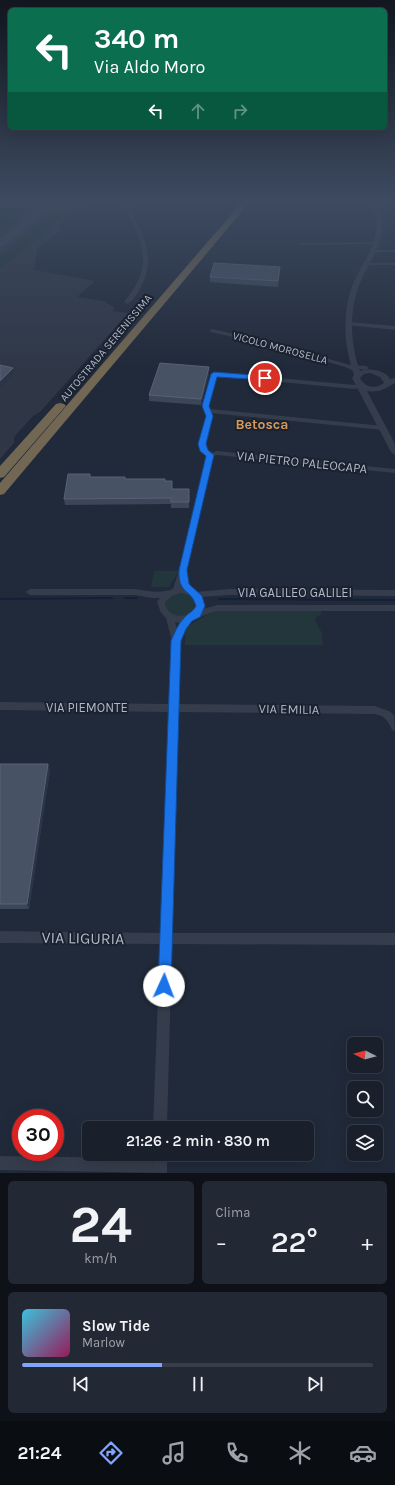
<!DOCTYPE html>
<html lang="it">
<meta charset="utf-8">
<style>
:root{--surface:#19202c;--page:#222834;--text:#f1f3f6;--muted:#9fa3a9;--line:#373e48;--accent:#81a5fa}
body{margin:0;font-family:Karla,sans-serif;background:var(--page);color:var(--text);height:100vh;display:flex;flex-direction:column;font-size:15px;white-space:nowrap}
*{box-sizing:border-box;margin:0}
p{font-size:13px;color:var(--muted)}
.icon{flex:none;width:22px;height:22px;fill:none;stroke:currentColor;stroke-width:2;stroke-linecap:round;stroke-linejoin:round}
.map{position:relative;height:1173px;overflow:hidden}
.details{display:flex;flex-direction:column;gap:8px;padding:8px;background:#0e1218;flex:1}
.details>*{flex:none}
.top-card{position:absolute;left:8px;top:8px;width:379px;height:122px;border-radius:6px;box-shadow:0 4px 16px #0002,0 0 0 1px var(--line);background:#0b6e4f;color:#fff;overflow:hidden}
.needle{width:26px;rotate:276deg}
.fabs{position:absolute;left:347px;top:1037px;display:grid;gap:8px}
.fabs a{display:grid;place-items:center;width:36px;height:36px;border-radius:6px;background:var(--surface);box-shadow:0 4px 16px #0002,0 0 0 1px var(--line);font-size:20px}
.speed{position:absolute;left:12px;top:1109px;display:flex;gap:8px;font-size:20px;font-weight:700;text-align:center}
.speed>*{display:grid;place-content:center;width:52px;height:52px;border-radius:50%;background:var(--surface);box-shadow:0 4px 16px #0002,0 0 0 1px var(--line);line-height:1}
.speed .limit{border:6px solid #d22;background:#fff;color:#111}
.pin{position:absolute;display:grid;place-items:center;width:34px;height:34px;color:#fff;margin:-17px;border:2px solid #fff;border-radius:50%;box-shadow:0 1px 4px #0007}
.me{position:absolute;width:44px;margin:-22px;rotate:2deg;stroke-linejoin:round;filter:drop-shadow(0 0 3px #0008)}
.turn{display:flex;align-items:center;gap:14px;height:84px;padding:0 20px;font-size:18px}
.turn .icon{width:52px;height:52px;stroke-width:2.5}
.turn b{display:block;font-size:28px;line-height:34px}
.lanes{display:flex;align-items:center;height:38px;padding:0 20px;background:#0003;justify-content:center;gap:20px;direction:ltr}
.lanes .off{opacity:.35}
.big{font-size:30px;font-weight:600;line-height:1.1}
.details .tile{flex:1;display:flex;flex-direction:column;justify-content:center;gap:6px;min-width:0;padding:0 14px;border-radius:6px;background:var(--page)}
.details .dial{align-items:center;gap:0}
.dial b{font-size:52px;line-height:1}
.song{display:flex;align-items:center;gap:12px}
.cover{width:48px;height:48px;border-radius:6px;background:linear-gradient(135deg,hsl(190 70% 55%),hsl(330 70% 35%))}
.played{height:4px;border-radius:2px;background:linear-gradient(90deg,var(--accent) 40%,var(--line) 40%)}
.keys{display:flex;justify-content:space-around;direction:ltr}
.heat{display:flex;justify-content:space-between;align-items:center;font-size:22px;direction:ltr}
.details .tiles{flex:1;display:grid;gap:8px;grid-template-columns:1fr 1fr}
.tile:last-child{grid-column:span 2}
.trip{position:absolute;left:82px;top:1121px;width:232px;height:40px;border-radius:6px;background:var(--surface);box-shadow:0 4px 16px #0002,0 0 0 1px var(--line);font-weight:600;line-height:40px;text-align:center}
.menu{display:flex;height:64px;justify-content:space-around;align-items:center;background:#0a0d12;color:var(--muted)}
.menu .icon{width:28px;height:28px}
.menu .on{color:var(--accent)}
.menu b{font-size:18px;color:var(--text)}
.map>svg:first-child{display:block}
</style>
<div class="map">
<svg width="395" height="1173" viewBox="0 0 395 1173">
<rect width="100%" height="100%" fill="#212a3a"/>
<path fill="#2f3747" d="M0 202H87L57 226 62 229 37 249 34 270 95 281 77 297 104 301 115 308 112 311 128 313 40 412 33 416 14 437V443L0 459Z"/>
<g fill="#23363b">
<path d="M0 202H41L0 234Z"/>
<path d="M56 210 68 213 0 269V256Z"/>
<path d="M154 571H179L169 587H151Z"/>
<path d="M177 593 187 594 195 599 197 607 192 614 176 617 168 612C163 600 166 599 177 593Z"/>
<path d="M216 611H321V615L316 617 315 620 322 633 323 645H185V628L208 614Z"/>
</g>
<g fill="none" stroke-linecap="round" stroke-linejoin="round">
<g stroke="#142038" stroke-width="2">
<path d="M125 598H137"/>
<path d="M0 599 112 598"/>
<path d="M219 599 395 600"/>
</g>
<path fill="#3c4456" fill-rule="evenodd" d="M47 202H58L4 246 0 247V239Z"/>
<g fill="#353c4b" fill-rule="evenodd">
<path d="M123 202H127C140 231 158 255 141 287 138 293 133 301 127 304L124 302C157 262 141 243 123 202Z"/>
<path d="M377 242 379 243V244L300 245 298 244 300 243Z"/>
<path d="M372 250H395V252H374L372 251Z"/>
<path d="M364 263H395V265H366L364 264Z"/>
<path d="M349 322 395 326V330L347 325 346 324Z"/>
<path d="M212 329 273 343 350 365 366 366 369 368 366 370 359 369 358 371H354L345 367 270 345 210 332 209 331Z"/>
<path d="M214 372 355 385 361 384 364 386 355 389 216 376 208 405 210 409 383 426 386 428 383 430 211 413 212 416 205 444 207 450 211 453 217 451 395 469V473L217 455 213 456 187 570 181 587 187 588 196 592 229 589 395 590V596L229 595 201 597 204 602 203 609 218 605H395V611H218L210 613 193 620 185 629 180 641 178 704 375 706 389 711 394 715 395 731 392 730C388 721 385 716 375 714L178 712 172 933H395V945L172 944 167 1128H153L160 944 0 943V931L161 933 169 712 0 710V702L169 704 172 641 166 618 161 613 157 602 160 598H152L135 595H30L26 592 30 589H135C148 591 160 594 173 589L179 570 206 456 201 451 199 444 206 416 202 405 211 374ZM181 593 189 595 196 602 195 609 192 613C181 618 167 617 165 602L172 596ZM175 622 181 623 177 629Z"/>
<path d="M138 1154H167V1173L0 1170V1156L133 1158ZM153 1155V1163L150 1161Z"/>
</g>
<path fill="#353c4b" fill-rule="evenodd" d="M370 202H376C394 239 368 258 357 291 349 317 351 346 360 371 370 368 384 369 390 379L395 378V383C385 389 379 393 367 391L395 444V455L391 452 352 378 354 375C345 349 342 321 350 293 360 258 389 241 370 202ZM370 373 380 377 384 383C376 389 365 388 360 378L364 374Z"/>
<g fill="#716752" fill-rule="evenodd">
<path d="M242 202H250L4 494 0 495V483Z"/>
<path d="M60 403 64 404 66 406 64 408 4 477 0 478V466L56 404Z"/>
</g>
</g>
<g fill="#3c4659">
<path d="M280 267 278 287 210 282V277Z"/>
<path d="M209 367V373L201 405 149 401V395Z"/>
<path d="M90 474V477L165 481 172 489H189V508H171V504L65 505 64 499Z"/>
<path d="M0 764H48L50 770 29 909H0Z"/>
</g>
<g fill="#2c3548">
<path d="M209 367V373L201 405V399Z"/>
<path d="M13 368 14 374 0 389V381Z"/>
<path d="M48 764 50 770 29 909 27 904Z"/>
</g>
<g fill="#485265" stroke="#586274">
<path d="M214 263 280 267 278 281 210 277Z"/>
<path d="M160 363 209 367 201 399 149 395Z"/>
<path d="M0 365 13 368 0 381Z"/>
<path d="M68 474H90V477H125V479H165V481H172V489H189V502H171V498L64 499Z"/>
<path d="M0 764H48L27 904H0Z"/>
</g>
<linearGradient id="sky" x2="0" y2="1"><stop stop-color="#121720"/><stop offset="0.55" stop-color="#3d4a60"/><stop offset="1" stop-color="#3d4a60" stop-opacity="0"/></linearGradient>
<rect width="395" height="366" fill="url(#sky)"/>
<path fill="#1a73e8" stroke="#114b97" d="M214 372 265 376 268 378 265 380 217 377 209 406 213 416 206 444 208 450 214 455 187 570 189 584 202 596 205 606 200 617 192 621 186 629 181 641 171 986 169 991 164 993 160 991 158 986 171 641C175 632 178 624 184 618 188 613 193 612 196 606 191 588 178 595 179 570L206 456 200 451 198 444 206 416 202 406 211 374Z"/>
<g text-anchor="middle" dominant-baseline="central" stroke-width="4" stroke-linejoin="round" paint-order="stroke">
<g font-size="11" fill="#b0b7c7" stroke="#1a212f">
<text transform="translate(106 348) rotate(-50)">AUTOSTRADA SERENISSIMA</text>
<text transform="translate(280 348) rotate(15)">VICOLO MOROSELLA</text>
</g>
<g font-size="13" fill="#b0b7c7" stroke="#1a212f">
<text transform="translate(302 462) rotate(6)">VIA PIETRO PALEOCAPA</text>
<text x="295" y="592">VIA GALILEO GALILEI</text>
<text x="87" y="707">VIA PIEMONTE</text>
<text transform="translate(289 709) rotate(1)">VIA EMILIA</text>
</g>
<g font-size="14" font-weight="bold" fill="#d69b5b" stroke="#1a212f">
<text x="262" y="424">Betosca</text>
</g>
<g font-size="16" fill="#b0b7c7" stroke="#1a212f">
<text transform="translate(83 938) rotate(1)">VIA LIGURIA</text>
</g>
</g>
</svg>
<div class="fabs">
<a><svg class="needle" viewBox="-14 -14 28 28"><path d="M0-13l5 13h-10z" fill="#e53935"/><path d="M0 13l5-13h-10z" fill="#9fa3a9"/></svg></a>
<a><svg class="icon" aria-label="search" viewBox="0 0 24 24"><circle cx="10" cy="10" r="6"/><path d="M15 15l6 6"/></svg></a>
<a><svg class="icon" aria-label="layers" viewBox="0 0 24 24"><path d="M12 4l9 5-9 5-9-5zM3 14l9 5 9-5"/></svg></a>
</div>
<div class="speed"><div class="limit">30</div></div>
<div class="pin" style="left:265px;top:378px;background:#d93025"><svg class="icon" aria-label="arrive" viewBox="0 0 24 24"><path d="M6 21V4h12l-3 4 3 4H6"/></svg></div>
<svg class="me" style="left:164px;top:986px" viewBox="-20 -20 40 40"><circle r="19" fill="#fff"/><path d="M0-13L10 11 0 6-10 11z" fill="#1a73e8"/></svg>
<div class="trip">21:26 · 2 min · 830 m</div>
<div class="top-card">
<div class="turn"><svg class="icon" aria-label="left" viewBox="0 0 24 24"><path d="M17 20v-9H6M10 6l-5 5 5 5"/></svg><div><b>340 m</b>Via Aldo Moro</div></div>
<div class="lanes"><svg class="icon" aria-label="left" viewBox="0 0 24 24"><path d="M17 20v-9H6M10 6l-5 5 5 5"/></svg><svg class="icon off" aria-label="ahead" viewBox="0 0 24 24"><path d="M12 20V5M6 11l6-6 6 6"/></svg><svg class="icon off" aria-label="right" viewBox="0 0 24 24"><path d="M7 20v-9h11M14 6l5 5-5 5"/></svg></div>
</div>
</div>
<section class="details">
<div class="tiles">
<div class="tile dial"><b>24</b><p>km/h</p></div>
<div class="tile"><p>Clima</p>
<div class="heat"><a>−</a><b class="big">22°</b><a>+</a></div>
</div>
<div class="tile">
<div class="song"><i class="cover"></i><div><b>Slow Tide</b><p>Marlow</p></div></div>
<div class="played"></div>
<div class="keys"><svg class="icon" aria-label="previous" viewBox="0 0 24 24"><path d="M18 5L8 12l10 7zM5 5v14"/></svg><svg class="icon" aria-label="pause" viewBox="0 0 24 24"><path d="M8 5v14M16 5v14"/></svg><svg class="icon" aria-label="next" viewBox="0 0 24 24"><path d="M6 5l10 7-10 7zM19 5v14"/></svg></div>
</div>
</div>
</section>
<nav class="menu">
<b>21:24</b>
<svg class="icon on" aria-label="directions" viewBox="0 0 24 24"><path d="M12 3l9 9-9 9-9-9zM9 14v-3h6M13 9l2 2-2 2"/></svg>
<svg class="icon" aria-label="music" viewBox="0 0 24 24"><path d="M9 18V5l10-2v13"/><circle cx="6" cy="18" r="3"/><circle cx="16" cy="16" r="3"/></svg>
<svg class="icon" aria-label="phone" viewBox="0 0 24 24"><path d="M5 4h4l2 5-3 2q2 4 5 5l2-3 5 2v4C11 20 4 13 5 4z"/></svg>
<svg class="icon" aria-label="climate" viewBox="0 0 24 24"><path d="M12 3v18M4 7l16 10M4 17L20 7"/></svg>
<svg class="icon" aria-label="car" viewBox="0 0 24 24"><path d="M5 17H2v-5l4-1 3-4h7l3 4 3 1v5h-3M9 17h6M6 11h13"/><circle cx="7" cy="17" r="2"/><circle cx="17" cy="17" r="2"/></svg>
</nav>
